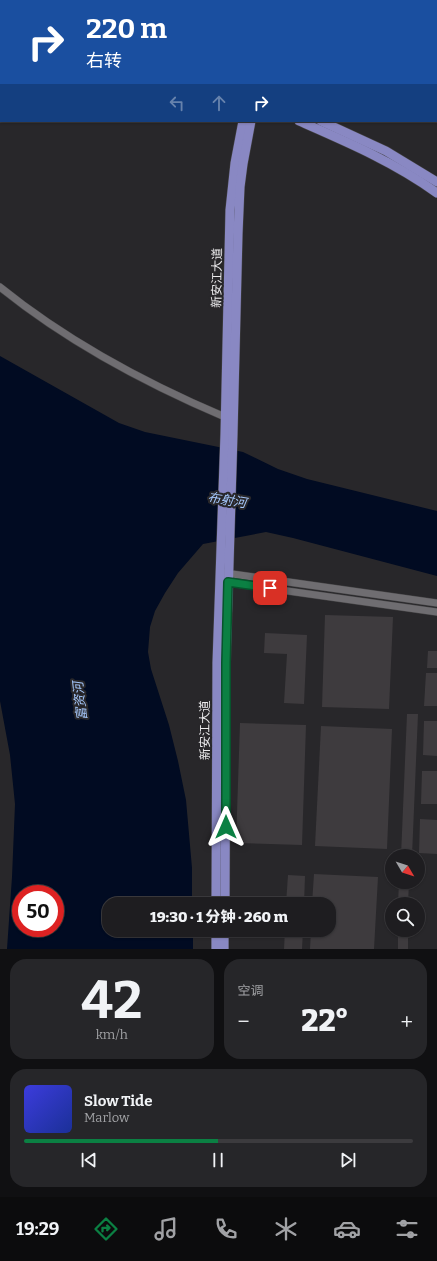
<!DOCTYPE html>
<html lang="zh">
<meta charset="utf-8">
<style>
:root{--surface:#1e1d20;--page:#262629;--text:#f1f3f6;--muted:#a1a2a5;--line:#3c3b3e;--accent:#0b8043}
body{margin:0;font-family:Bitter,"Noto Sans SC",serif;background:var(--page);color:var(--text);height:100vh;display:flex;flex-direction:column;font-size:15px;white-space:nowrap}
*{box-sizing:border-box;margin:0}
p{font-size:13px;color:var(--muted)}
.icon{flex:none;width:22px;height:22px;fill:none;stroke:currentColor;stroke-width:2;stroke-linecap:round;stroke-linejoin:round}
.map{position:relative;height:949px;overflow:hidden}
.panel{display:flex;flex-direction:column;gap:10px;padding:10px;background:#101012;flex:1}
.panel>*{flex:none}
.guide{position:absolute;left:0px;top:0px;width:437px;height:122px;box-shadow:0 1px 3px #0004,0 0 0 1px var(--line);background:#1a4fa0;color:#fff;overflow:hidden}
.needle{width:26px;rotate:129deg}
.controls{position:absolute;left:385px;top:849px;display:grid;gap:8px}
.controls a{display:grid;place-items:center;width:40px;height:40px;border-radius:50%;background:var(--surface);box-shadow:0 1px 3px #0004,0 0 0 1px var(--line);font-size:20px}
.speed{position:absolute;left:12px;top:885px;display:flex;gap:8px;font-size:20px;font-weight:700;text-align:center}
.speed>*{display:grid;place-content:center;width:52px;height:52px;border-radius:50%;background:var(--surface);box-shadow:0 1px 3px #0004,0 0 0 1px var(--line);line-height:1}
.speed .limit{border:6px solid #d22;background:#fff;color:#111}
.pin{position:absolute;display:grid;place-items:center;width:34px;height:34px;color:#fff;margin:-17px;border-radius:8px;box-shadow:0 2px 6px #0006}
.me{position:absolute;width:44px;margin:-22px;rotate:0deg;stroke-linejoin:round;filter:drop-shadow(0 0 3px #0008)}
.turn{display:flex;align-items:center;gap:14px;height:84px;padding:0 20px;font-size:18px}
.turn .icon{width:52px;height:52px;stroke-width:2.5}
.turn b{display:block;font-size:28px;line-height:34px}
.lanes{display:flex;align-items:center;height:38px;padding:0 20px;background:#0003;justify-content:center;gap:20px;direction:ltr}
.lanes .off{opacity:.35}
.big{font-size:30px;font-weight:800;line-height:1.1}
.panel .tile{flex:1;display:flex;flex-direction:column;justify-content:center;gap:6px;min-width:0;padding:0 14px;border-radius:16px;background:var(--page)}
.panel .dial{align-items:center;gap:0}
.dial b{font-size:52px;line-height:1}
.song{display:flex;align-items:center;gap:12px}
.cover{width:48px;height:48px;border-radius:6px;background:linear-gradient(135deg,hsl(240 70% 55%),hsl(230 70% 35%))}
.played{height:4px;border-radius:2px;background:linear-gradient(90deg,var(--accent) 50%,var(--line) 50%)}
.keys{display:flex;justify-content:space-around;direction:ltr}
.heat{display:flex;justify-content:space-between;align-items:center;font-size:22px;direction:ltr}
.panel .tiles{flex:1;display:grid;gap:10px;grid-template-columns:1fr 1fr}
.tile:last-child{grid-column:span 2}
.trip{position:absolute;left:102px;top:897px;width:234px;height:40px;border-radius:16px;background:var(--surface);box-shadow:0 1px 3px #0004,0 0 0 1px var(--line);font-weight:800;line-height:40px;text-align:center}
.dock{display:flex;height:64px;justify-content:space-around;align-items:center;background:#0c0c0d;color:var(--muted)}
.dock .icon{width:28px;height:28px}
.dock .current{color:var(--accent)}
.dock b{font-size:18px;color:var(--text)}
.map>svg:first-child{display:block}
</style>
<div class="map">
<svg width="437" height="949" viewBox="0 0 437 949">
<rect width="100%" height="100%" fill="#28272a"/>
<path fill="#472f38" d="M79 0H259V1H81Z"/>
<path fill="#010b22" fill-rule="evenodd" d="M0 356 119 423 145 432 243 452 278 469 307 479 437 511V576L293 538 266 532 203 544 178 573 165 593 155 611 150 627 148 652 151 669 169 725 178 761 186 800 192 868V904H109V930H193V949H7L12 877 15 804 10 755 0 701ZM21 894H55V928H21Z"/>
<g fill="#3e3b3e">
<path d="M325 615 393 617 389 709 322 707Z"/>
<path d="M265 633 307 635 304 704 284 703 287 654 264 653Z"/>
<path d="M428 651H437V668H427Z"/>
<path d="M426 673H437V706H424Z"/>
<path d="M407 714H418L412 856H401Z"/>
<path d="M424 721H437V756L423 755Z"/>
<path d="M240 723 306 725 302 845 236 843Z"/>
<path d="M321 726 392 729 387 849 315 846Z"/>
<path d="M422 771H437V804H421Z"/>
<path d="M420 819 437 820V854L419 853Z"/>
<path d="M314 874 378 877 374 949H310L311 930H329V904H312Z"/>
<path d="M288 875 305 876 304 904H286Z"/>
<path d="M399 882H409L408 904H398Z"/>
<path d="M285 930H303L302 949H284Z"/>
<rect x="398" y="930" width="10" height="19"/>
</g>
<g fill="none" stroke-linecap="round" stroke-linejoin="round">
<defs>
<g id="minor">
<path d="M429 0V1"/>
<path d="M436 35 437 40"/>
<path d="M0 287C68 342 145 383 225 417"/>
<path d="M225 573 437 603"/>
<path d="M224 582 437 612"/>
</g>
<g id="major">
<path d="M10 0 13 1"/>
<path d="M33 0 36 1"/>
<path d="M280 1V0"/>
<path d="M289 1V0"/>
<path d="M299 121C347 142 394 162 437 193"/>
<path d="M321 121 386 151 437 182"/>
<path d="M216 904 217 663 225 434 230 210 235 163 243 121"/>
<path d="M225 904 226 663 233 434 238 234 240 187 243 164 251 121"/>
<path d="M216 949V930"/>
<path d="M224 949V930"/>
</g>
</defs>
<use href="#minor" stroke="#454446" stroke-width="8"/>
<use href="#major" stroke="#454446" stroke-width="10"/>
<use href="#minor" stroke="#6f6d71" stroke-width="7"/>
<use href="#major" stroke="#8988c3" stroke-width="9"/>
</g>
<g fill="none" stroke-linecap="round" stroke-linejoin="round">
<defs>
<path id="route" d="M226 827V663L228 582 270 588"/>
</defs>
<use href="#route" stroke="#07532c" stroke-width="10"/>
<use href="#route" stroke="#0b8043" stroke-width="7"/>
</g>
<g text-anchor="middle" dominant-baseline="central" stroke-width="4" stroke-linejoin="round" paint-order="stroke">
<g font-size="12" fill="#ebeaec" stroke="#28272a">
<text transform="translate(217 278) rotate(-89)">新安江大道</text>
<text transform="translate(205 730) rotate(-90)">新安江大道</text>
</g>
<g font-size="13" font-style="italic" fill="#a5c7fb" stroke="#28272a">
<text transform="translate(227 500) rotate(9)">布射河</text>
<text transform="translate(80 701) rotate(-97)">富资河</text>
</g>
</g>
</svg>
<div class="controls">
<a><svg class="needle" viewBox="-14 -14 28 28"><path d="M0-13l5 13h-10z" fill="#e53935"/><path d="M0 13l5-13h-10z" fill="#a1a2a5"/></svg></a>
<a><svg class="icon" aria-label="search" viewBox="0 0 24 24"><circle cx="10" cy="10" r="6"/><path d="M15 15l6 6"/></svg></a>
</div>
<div class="speed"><div class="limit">50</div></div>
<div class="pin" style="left:270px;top:588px;background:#d93025"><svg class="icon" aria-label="arrive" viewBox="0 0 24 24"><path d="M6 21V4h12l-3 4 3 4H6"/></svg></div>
<svg class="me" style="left:226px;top:827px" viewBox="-20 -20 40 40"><path d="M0-17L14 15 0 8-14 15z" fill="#0b8043" stroke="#fff" stroke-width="4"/></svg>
<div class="trip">19:30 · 1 分钟 · 260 m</div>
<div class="guide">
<div class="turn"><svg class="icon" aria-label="right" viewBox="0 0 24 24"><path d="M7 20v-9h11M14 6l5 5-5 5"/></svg><div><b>220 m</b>右转</div></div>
<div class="lanes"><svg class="icon off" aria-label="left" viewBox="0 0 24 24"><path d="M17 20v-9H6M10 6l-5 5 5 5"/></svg><svg class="icon off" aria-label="ahead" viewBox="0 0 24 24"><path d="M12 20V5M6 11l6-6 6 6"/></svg><svg class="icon" aria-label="right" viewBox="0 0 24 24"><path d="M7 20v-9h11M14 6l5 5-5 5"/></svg></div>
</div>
</div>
<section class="panel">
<div class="tiles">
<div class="tile dial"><b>42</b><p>km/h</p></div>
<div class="tile"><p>空调</p>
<div class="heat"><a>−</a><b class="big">22°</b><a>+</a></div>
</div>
<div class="tile">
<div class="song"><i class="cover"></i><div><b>Slow Tide</b><p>Marlow</p></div></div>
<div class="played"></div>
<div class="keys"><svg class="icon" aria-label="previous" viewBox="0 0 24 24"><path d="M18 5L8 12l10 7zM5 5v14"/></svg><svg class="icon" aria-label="pause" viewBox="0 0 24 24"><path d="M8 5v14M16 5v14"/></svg><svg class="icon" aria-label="next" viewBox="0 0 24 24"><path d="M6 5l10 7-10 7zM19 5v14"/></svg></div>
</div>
</div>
</section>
<nav class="dock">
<b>19:29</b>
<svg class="icon current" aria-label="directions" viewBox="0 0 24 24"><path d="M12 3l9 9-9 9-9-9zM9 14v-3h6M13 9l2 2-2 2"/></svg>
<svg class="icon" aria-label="music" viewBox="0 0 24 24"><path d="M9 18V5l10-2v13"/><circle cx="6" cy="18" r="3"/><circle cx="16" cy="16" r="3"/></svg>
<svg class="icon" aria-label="phone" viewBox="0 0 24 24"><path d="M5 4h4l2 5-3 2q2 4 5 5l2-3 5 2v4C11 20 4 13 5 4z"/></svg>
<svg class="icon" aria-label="climate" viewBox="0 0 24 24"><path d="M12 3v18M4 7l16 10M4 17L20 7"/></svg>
<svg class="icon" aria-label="car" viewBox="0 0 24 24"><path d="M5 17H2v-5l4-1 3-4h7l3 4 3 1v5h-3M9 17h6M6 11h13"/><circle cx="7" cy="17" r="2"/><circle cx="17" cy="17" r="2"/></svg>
<svg class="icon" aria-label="filters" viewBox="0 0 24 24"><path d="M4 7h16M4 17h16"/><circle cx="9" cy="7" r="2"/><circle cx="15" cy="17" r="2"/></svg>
</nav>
